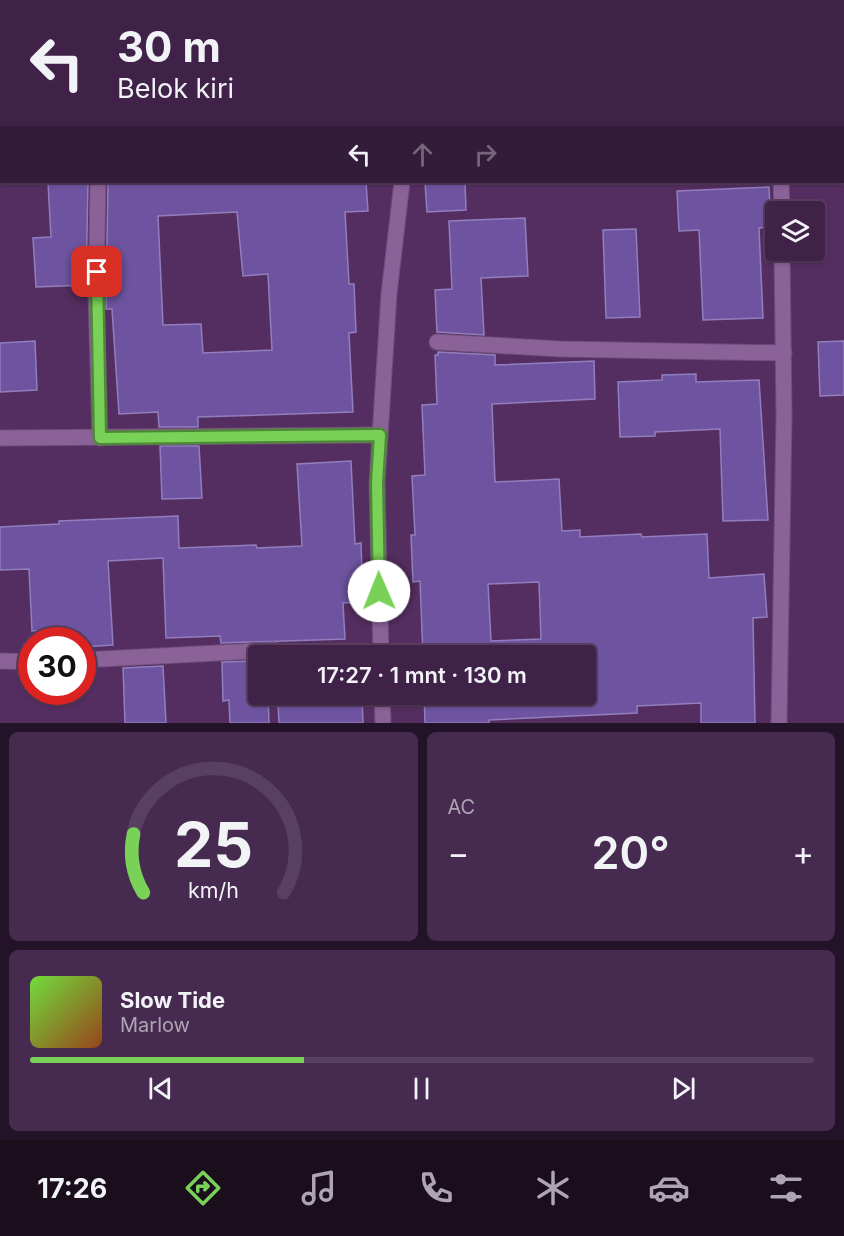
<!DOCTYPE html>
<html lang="id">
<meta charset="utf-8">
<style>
:root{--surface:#402249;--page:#472a50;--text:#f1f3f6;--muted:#aea4b4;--line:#593f61;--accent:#79d157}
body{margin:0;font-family:Inter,sans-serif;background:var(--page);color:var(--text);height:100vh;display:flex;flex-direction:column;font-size:22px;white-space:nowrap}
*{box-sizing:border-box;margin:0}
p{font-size:20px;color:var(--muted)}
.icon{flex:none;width:33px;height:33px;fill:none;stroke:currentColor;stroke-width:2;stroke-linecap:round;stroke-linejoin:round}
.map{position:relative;height:723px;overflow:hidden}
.drawer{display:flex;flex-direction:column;gap:9px;padding:9px;background:#231328;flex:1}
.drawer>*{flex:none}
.top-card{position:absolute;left:0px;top:0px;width:844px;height:183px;box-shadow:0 2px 4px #0004,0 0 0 2px var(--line);background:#402249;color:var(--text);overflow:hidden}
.fabs{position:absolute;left:765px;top:201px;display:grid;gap:12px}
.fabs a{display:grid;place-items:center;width:60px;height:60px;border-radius:6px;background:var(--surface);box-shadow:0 2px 4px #0004,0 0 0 2px var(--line);font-size:30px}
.speed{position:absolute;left:18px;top:627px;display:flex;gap:12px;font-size:30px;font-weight:700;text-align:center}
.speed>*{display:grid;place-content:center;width:78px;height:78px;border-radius:50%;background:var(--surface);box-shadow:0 2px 4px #0004,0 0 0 2px var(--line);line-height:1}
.speed .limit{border:9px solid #d22;background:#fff;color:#111}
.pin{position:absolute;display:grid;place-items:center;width:51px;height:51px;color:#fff;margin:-26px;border-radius:12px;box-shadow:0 3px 9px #0006}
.me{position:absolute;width:66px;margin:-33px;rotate:359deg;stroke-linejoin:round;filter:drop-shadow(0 0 4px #0008)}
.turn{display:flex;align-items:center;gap:21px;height:126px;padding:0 18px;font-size:27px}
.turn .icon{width:78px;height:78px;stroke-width:2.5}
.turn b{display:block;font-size:42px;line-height:51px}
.lanes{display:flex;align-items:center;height:57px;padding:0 18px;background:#0003;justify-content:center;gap:30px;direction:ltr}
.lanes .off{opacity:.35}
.big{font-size:45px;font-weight:600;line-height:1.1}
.drawer .widget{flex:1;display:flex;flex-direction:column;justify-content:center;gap:9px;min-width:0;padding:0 21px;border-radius:9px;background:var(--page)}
.drawer .dial{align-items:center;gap:0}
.dial svg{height:156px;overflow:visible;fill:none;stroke:var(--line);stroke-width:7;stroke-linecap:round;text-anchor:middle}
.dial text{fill:var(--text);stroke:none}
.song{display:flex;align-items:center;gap:18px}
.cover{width:72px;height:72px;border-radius:9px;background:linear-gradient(135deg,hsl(100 70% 55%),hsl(20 70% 35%))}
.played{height:6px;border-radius:3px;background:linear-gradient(90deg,var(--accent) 35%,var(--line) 35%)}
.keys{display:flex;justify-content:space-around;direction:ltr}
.heat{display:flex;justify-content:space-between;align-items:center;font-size:33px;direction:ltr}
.drawer .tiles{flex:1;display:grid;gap:9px;grid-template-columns:1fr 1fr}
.widget:last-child{grid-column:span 2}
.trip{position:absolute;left:248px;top:645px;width:348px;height:60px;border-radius:6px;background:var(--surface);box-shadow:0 2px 4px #0004,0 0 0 2px var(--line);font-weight:600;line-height:60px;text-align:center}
.dock{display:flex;height:96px;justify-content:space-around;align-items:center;background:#1a0e1d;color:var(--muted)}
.dock .icon{width:42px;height:42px}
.dock .current{color:var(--accent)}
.dock b{font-size:27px;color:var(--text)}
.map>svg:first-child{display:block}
</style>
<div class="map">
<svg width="844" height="723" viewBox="0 0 844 723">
<rect width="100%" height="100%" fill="#552e61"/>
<g fill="#6e54a0" stroke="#927ebd" stroke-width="1.5" fill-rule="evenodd">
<path d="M48 182H88L86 285 36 287 33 238 51 237Z"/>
<path d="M108 182H366L368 211 345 212 349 284H354L356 332 349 333 353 412 198 417V427H159L158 412 119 414 112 309H106ZM237 212 243 276 268 274 272 350 203 353 201 324 163 325 158 216Z"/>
<path d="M425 182H465L466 210 427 212Z"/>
<path d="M769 187 771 227 759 228 763 318 703 320 699 230 679 231 677 191Z"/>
<path d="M525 218 528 276 481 278 484 335 437 332 435 290 452 289 449 221Z"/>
<path d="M636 229 640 317 606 318 603 230Z"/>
<path d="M35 341 37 390 0 392V343Z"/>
<path d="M844 341V395L820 396 818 342Z"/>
<path d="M438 352 495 355V365L594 361 595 399 492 404 495 482 559 479 562 531 580 530V537L641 534 642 537 707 534 709 578 764 574 767 617 753 618 755 723H701V703L637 706V713L489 720V723H425L424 694H585V656H423L420 581 413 582 411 535H415L412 476 425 475 422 405 437 404 435 355H438ZM539 582 541 639 491 641 488 584Z"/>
<path d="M696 374V382L759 380 768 520 723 521 720 429 655 432V436L620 437 618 382 662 380V375Z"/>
<path d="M160 446H199L202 498 162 499Z"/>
<path d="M351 461 355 544 361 543 363 602 343 603 345 639 221 643 220 636 166 638 163 558 108 561 113 645 82 647V640H69L68 629 32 631 29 569 0 570V527L59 524V521L178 516 179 548 256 545 257 548 302 546 297 464Z"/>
<path d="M258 661V694H268L269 723H230L229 700 223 701 222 662Z"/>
<path d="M163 666 166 723H125L123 668Z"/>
<path d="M362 699 363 723H279L278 703Z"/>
</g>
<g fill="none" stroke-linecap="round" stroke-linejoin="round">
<defs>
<g id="minor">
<path d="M779 0V2"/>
<path d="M426 2V0"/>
<path d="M0 113H2"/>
<path d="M98 182 96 294 100 438"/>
<path d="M781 182 782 212"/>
<path d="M437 342 561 349 784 353"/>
<path d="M0 438 380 435"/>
<path d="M381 656 377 483 389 294 402 182"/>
<path d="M82 660 274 650"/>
<path d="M0 661 32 662"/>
<path d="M382 694 383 723"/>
<path d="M779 723 784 416 782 250"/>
</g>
</defs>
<use href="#minor" stroke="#6e4d78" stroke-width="17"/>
<use href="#minor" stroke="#8b6298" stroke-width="15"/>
</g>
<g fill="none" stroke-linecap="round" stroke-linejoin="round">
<defs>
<path id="route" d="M97 272 100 438 380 435 377 483 379 591"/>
</defs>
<use href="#route" stroke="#4f8839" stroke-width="15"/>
<use href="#route" stroke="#79d157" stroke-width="10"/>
</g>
</svg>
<div class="fabs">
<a><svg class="icon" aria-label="layers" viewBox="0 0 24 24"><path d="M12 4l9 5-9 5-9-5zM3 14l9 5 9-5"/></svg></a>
</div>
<div class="speed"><div class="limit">30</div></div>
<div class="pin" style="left:97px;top:272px;background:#d93025"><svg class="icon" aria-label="arrive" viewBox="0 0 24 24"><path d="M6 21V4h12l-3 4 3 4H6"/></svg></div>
<svg class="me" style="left:379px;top:591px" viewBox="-20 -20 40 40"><circle r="19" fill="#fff"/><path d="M0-13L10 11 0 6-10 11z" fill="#79d157"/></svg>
<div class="trip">17:27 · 1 mnt · 130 m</div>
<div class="top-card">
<div class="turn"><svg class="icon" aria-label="left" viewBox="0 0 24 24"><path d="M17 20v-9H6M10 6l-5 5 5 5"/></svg><div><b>30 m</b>Belok kiri</div></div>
<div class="lanes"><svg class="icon" aria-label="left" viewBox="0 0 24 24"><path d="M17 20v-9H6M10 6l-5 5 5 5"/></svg><svg class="icon off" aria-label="ahead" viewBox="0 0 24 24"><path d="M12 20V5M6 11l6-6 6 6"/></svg><svg class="icon off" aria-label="right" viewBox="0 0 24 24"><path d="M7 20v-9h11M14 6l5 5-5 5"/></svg></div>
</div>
</div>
<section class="drawer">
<div class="tiles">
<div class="widget dial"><svg viewBox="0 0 100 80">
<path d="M14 69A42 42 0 1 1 86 69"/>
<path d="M14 69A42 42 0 0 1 9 39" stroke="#79d157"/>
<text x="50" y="56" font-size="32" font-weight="700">25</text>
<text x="50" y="72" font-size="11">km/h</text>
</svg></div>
<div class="widget"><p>AC</p>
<div class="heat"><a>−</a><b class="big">20°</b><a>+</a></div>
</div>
<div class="widget">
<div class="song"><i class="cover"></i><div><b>Slow Tide</b><p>Marlow</p></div></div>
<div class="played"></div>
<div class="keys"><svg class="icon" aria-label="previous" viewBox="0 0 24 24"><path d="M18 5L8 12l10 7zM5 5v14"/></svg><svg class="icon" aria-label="pause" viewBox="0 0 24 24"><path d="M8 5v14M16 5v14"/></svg><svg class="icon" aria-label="next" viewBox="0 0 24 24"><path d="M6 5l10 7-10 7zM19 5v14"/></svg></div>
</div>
</div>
</section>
<nav class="dock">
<b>17:26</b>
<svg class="icon current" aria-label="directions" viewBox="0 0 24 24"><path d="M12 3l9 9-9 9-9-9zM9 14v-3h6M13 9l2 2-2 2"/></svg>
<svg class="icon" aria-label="music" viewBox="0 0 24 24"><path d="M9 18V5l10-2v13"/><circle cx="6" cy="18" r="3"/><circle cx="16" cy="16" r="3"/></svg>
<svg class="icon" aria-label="phone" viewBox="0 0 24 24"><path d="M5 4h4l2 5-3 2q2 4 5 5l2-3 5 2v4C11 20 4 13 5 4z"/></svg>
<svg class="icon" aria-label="climate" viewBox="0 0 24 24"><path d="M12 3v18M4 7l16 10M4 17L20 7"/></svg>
<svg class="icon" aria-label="car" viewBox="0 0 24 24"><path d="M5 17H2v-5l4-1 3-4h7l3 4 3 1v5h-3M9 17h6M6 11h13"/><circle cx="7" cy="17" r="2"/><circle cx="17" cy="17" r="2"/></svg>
<svg class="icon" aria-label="filters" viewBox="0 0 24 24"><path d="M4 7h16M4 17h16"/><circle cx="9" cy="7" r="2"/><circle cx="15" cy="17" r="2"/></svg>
</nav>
